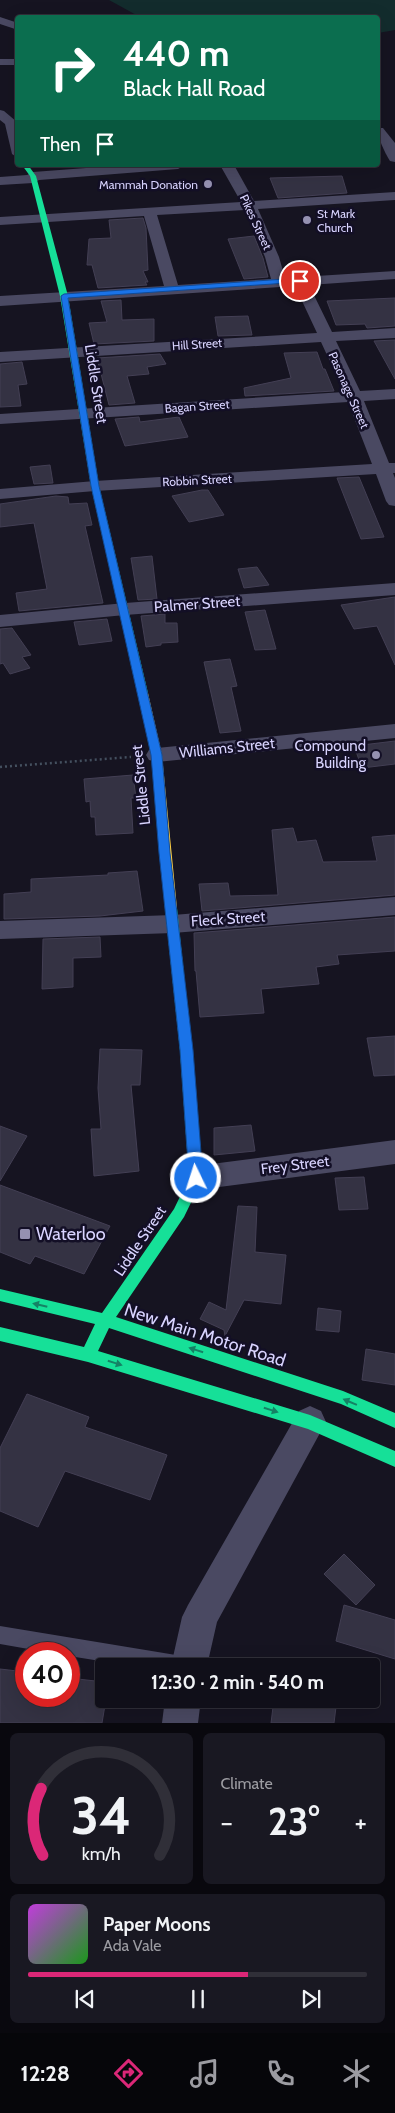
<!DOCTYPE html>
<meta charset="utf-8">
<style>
:root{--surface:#100f19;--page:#191822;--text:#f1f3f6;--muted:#9c9ca2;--line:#302f38;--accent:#db2777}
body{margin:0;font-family:Cabin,sans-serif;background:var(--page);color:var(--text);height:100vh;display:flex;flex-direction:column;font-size:19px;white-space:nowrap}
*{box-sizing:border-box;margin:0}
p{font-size:16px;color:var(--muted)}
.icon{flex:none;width:28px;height:28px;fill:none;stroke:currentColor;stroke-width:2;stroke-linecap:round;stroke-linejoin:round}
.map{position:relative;height:1723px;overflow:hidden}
.panel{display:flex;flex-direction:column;gap:10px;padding:10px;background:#09080e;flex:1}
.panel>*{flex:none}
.guide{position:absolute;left:15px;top:15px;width:365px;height:152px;border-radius:5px;box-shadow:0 5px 20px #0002,0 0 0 1px var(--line);background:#0b6e4f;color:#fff;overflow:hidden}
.speed{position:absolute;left:15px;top:1642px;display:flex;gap:10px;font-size:25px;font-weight:700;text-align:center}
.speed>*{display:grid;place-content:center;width:65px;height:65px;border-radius:50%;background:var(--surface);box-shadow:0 5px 20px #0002,0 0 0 1px var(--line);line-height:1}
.speed .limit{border:8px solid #d22;background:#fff;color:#111}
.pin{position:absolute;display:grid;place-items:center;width:42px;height:42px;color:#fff;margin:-21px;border:2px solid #fff;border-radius:50%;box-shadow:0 1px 5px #0007}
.me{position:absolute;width:55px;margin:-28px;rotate:356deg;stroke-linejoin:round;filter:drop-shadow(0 0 4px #0008)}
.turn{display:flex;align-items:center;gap:18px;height:105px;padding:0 25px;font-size:22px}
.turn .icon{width:65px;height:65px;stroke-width:2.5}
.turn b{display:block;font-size:35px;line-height:42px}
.then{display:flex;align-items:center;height:48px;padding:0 25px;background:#0003;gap:10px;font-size:19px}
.big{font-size:38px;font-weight:700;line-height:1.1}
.panel .card{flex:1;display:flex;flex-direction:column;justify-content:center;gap:8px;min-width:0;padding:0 18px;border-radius:8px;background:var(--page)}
.panel .dial{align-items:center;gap:0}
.dial svg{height:130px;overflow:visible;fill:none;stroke:var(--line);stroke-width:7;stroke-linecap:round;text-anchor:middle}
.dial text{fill:var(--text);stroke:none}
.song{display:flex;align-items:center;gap:15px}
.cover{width:60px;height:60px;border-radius:8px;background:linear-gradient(135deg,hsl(290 70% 55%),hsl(120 70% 35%))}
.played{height:5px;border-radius:2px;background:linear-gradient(90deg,var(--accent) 65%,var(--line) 65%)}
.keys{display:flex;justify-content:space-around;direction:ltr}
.heat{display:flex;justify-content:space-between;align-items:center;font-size:28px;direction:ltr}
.panel .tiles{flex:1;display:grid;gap:10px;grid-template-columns:1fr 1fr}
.card:last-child{grid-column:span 2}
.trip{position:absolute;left:95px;top:1658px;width:285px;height:50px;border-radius:5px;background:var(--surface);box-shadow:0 5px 20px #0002,0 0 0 1px var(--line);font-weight:700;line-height:50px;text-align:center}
.dock{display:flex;height:80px;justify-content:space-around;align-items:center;background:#06060a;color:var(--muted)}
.dock .icon{width:35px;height:35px}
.dock .current{color:var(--accent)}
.dock b{font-size:22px;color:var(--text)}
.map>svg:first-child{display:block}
</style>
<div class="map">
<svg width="395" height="1723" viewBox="0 0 395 1723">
<rect width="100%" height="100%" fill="#161421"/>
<path fill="#132c2d" d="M109 0H395V30L378 33V18L140 17Z"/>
<g fill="#343243" stroke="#433f54">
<path d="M342 176 347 193 278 198 270 178Z"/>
<path d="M143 218 146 228 148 270 143 271 148 282H145L147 285 98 288 92 265H87L89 239 111 238 109 220Z"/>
<path d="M254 236 263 258 268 277 244 279 228 239Z"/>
<path d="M395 298V326L367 328 365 324 336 325 327 301Z"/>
<path d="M121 300 122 320 154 319V341L94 344 89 323 107 322 101 301Z"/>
<path d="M248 316 252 335 218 336 215 317Z"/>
<path d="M395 340V379L374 341Z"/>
<path d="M317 352 323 369H325L334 391 245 396 244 388 291 378 284 353Z"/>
<path d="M160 354 166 364 147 367 149 374 127 376 135 403 109 405 97 358Z"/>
<path d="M22 362 27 384 18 385 21 406 0 407V364Z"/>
<path d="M139 417 140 422 179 417 188 437 125 446 115 419Z"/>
<path d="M50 465 53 483 34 484 30 467Z"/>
<path d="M359 477 384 537 361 539 337 478Z"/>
<path d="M202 490H208L224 515 189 522 172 496Z"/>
<path d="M56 496 68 497 69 504 87 503 92 525 85 526 103 603 19 611 16 593 47 589 34 523 0 527V504Z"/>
<path d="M152 556 157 599 138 600 131 558Z"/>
<path d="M257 567 269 585 244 588 238 569Z"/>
<path d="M395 597V665L377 626 354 629 341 605Z"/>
<path d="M265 610 276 649 255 650 245 612Z"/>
<path d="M165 614V623H177L178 642 161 643V645L146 647 141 616Z"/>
<path d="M107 619 112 641 79 645 74 622Z"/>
<path d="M12 628 31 655 22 657 30 668 10 674 3 663 0 664V629Z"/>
<path d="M230 659 237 686 231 687 241 731 220 733 204 662Z"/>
<path d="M395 741V764L362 768 354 746Z"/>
<path d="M133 775 136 798H131L133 833 96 835 95 817H91L90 801 86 802 84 779Z"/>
<path d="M293 828 297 842 316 840 323 862 377 861 372 837 395 835V895L202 911 199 884 228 883 230 896 278 895 272 830Z"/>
<path d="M137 871 143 911 100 916 4 919V894L31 892V879L108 875V873Z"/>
<path d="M395 917V951L337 955 339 964 316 967 319 984 261 989 264 1013 200 1017 196 971H195L194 933Z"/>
<path d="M100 937 101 957 73 958V987L42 989 43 939Z"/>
<path d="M395 1036V1075L374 1076 367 1038Z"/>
<path d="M100 1049 142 1050 140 1085H131L139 1171 94 1176 91 1129H101L98 1088Z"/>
<path d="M251 1125 255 1151 214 1155V1128Z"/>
<path d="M0 1126 27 1136 0 1181Z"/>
<path d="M364 1177 368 1209 339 1210 335 1178Z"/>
<path d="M0 1185 110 1226 84 1274 35 1256 30 1264 0 1252Z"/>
<path d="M238 1206 257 1207 255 1252 286 1255 281 1304 244 1300 225 1336 224 1330 200 1319 209 1302 226 1310Z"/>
<path d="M318 1308 341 1311 339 1332 316 1330Z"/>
<path d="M366 1349 395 1354V1385L362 1380Z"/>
<path d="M27 1394 89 1417 85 1427 167 1455 150 1500 65 1471 38 1527 0 1511V1448Z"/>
<path d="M344 1554 375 1585 356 1605 324 1574Z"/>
<path d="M344 1605 395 1620V1659L336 1641Z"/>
<path d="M0 1669 26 1672V1696H69V1678L104 1682V1699H106L102 1723H0Z"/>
<path d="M274 1699H337L334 1723H271Z"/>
</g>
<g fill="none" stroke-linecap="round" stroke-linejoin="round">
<path stroke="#44505f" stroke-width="2.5" stroke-dasharray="2 3" stroke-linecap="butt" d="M0 767 131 757"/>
<path fill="#4a4962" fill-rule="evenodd" d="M0 1626 188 1657 195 1659 197 1666H132L69 1656V1654H57L0 1644Z"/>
<g fill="#4a4962" fill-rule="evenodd">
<path d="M0 17 18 23V30L0 24Z"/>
<rect x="0" y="59" width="18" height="6"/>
<path d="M0 110 4 111 17 122 18 158 12 154 5 124 0 120Z"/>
<path d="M378 128H383L395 143V162L390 161C384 151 378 139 378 128Z"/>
<path d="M126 165H185L178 169 39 180 33 183 0 185V177L27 175 33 172Z"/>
<path d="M220 165H234L254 201 395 192V200L258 209 279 257 285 278 395 271V279L309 285 332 332 395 328V338L336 341 360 391 395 389V399L364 401 389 463H395V473H393L395 478V506L389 505 386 501 376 474 95 491 0 499V489L95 481 372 464 348 402 0 424V414L344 392 321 342 0 362V352L317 333 295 286 0 306V296L164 286 144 216 0 225V217L241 202ZM245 210 265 257 271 279 178 285 157 215Z"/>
<path d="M395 583V595L125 615 0 627V615L125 603Z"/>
<path d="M395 724V738L157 762 149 760 146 755 149 750 157 748Z"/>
<path d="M395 897V915L173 933 0 939V921L173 915Z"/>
<path d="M395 1140V1164L196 1190 186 1187 182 1178 186 1169 196 1166Z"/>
<path d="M310 1406 321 1411 326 1422 217 1622 207 1666H171L182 1617 188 1605 299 1411Z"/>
<path d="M165 1699H201L198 1723H162Z"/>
</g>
<g fill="#16e098" fill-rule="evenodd">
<path d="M22 165H28L36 176 68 296 99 486 148 693 143 696 138 693 91 486 60 296 30 176Z"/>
<path d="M171 904 175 905 177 908 192 1051 203 1178 184 1217 116 1317 343 1391 395 1413V1428L341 1404 109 1328 98 1351 310 1415 395 1451V1467L308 1429 88 1362 0 1341V1327L84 1347 95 1324 0 1301V1289L102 1313 174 1209 189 1178 180 1051 165 908 167 905Z"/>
</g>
<path fill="#ffcf43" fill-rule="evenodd" d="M143 690 148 693 162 755 177 908 175 911H167L165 908 152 755 138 693Z"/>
</g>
<defs><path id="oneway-solid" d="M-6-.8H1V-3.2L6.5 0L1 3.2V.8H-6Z" transform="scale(1.25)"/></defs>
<g fill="#158265">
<use href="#oneway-solid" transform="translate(40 1305) rotate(-167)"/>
<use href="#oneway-solid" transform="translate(196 1350) rotate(-162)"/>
<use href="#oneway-solid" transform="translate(115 1363) rotate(17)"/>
<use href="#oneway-solid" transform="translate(350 1402) rotate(-157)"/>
<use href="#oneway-solid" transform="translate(271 1410) rotate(17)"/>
</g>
<path fill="#1a73e8" stroke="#114b97" d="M300 278 302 279V282L68 298 99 486 162 755 170 853 193 1050 203 1178 201 1182 196 1184 191 1182 189 1178 180 1050 159 853 151 755 91 486 61 296 64 294Z"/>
<g fill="#9591b1" stroke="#130f26" stroke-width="2">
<circle cx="208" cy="184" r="5"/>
<circle cx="307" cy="220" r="5"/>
<circle cx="376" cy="755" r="5"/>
<rect x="19" y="1228" width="12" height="12" rx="2.5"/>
</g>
<g text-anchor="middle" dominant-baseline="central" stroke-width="5" stroke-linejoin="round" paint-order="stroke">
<g font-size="12" fill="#d9d4ff" stroke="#130f26" text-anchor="end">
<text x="198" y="184">Mammah Donation</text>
<text x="317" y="213" text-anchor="start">St Mark<tspan x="317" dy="14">Church</tspan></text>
</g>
<g font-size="12" fill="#d9d4ff" stroke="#130f26">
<text transform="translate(256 222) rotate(65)">Pikes Street</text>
<text transform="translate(197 344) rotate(-4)">Hill Street</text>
<text transform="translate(349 390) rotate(66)">Pasonage Street</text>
<text transform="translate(197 406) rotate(-4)">Bagan Street</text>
<text transform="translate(197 480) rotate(-3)">Robbin Street</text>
</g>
<g font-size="15" fill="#d9d4ff" stroke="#130f26">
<text transform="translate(96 384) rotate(81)">Liddle Street</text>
<text transform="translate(197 604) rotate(-4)">Palmer Street</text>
<text transform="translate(227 748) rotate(-6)">Williams Street</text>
<text transform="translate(141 785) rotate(-96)">Liddle Street</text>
<text transform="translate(228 919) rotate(-4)">Fleck Street</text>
<text transform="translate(295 1165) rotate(-7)">Frey Street</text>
<text transform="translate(140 1241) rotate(-56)">Liddle Street</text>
</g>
<g font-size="15" fill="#d9d4ff" stroke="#130f26" text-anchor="end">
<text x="366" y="746">Compound<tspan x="366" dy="17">Building</tspan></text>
</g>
<g font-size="18" fill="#d9d4ff" stroke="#130f26" text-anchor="start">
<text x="36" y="1234">Waterloo</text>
</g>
<g font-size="18" fill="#d9d4ff" stroke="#130f26">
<text transform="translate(205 1335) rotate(18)">New Main Motor Road</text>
</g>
</g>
</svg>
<div class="speed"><div class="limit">40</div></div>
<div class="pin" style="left:300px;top:281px;background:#d93025"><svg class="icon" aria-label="arrive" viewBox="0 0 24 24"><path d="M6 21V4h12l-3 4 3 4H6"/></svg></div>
<svg class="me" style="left:196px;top:1178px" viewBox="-20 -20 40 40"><circle r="17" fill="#1a73e8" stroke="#fff" stroke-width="3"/><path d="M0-11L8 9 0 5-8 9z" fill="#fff"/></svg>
<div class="trip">12:30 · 2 min · 540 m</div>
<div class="guide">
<div class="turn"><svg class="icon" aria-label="right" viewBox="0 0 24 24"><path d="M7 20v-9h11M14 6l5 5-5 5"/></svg><div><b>440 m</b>Black Hall Road</div></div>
<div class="then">Then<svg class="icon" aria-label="arrive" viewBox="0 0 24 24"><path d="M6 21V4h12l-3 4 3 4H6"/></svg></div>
</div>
</div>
<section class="panel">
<div class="tiles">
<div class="card dial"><svg viewBox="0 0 100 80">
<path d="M14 69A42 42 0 1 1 86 69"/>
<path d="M14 69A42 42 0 0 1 13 28" stroke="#db2777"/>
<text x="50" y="56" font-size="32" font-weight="700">34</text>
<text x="50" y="72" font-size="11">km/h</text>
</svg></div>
<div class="card"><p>Climate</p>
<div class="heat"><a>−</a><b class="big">23°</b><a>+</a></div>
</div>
<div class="card">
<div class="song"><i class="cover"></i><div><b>Paper Moons</b><p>Ada Vale</p></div></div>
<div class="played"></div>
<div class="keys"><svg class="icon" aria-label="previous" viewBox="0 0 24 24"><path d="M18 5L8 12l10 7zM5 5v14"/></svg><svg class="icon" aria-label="pause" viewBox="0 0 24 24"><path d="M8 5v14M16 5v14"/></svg><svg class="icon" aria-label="next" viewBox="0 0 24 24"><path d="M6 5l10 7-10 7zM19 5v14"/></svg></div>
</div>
</div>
</section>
<nav class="dock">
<b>12:28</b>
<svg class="icon current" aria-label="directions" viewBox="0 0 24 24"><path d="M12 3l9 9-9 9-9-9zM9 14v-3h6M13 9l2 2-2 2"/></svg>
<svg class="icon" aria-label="music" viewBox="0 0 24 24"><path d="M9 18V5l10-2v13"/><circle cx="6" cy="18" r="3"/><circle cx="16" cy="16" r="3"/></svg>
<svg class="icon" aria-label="phone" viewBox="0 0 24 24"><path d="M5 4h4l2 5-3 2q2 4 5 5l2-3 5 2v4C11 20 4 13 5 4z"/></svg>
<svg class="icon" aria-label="climate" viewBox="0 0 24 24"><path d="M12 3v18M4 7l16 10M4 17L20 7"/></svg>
</nav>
